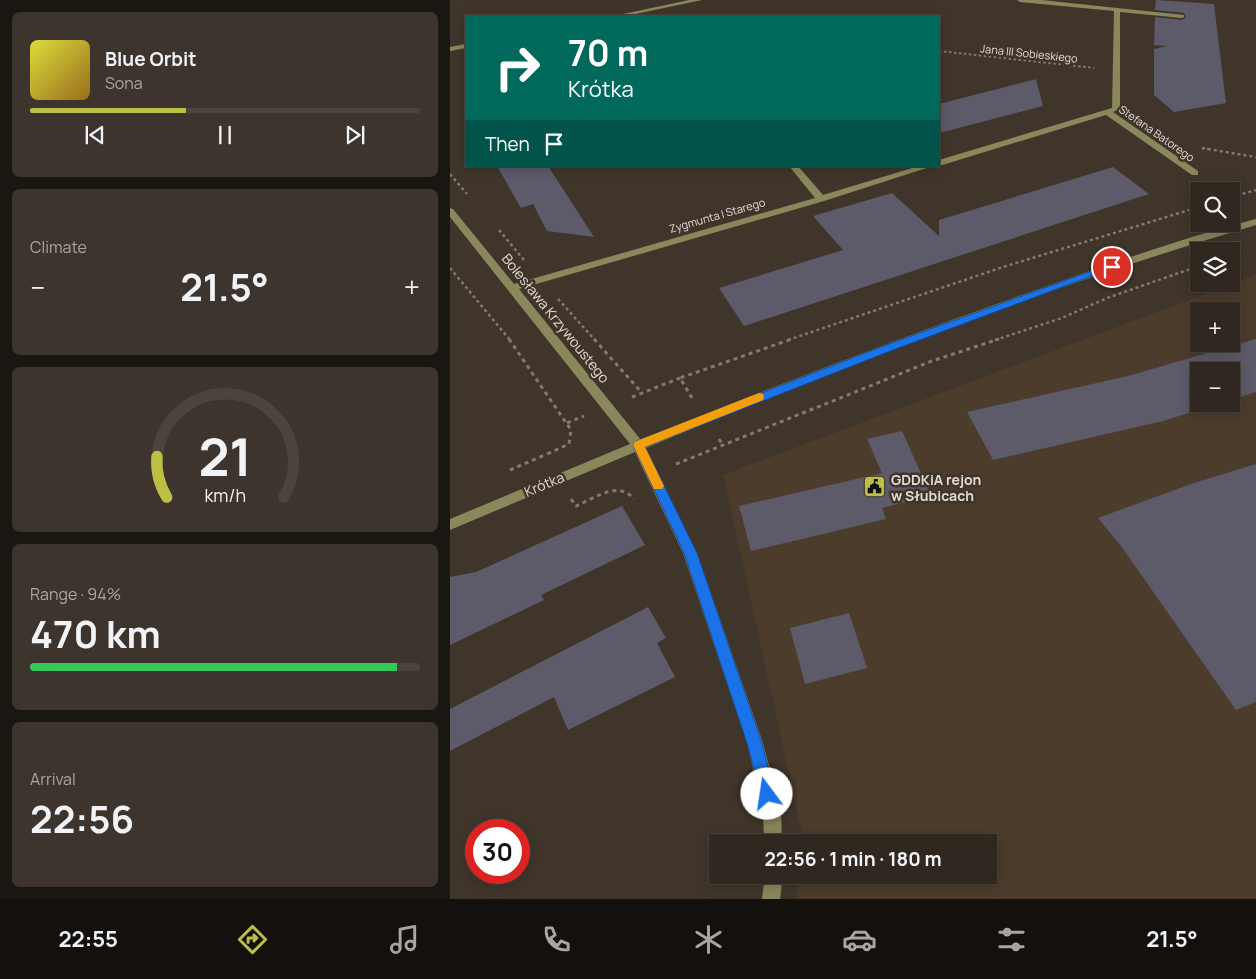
<!DOCTYPE html>
<meta charset="utf-8">
<style>
:root{--surface:#302820;--page:#3c342d;--text:#f1f3f6;--muted:#a8a6a5;--line:#4b443e;--accent:#bbc044}
body{margin:0;font-family:Manrope,sans-serif;background:var(--page);color:var(--text);height:100vh;display:flex;flex-direction:column;font-size:19px;white-space:nowrap}
*{box-sizing:border-box;margin:0}
p{font-size:16px;color:var(--muted)}
.icon{flex:none;width:28px;height:28px;fill:none;stroke:currentColor;stroke-width:2;stroke-linecap:round;stroke-linejoin:round}
.map{position:relative;flex:1;overflow:hidden}
.side{display:flex;flex-direction:column;gap:12px;padding:12px;background:#1a1612;width:450px}
.side>*{flex:none}
.top-card{position:absolute;left:15px;top:15px;width:475px;height:152px;border-radius:0px;box-shadow:0 2px 12px #0003,0 0 0 1px var(--line);background:#00695c;color:#fff;overflow:hidden}
.buttons{position:absolute;left:740px;top:182px;display:grid;gap:10px}
.buttons a{display:grid;place-items:center;width:50px;height:50px;border-radius:0px;background:var(--surface);box-shadow:0 2px 12px #0003,0 0 0 1px var(--line);font-size:25px}
.speed{position:absolute;left:15px;top:819px;display:flex;gap:10px;font-size:25px;font-weight:700;text-align:center}
.speed>*{display:grid;place-content:center;width:65px;height:65px;border-radius:50%;background:var(--surface);box-shadow:0 2px 12px #0003,0 0 0 1px var(--line);line-height:1}
.speed .limit{border:8px solid #d22;background:#fff;color:#111}
.pin{position:absolute;display:grid;place-items:center;width:42px;height:42px;color:#fff;margin:-21px;border:2px solid #fff;border-radius:50%;box-shadow:0 1px 5px #0007}
.me{position:absolute;width:55px;margin:-28px;rotate:346deg;stroke-linejoin:round;filter:drop-shadow(0 0 4px #0008)}
.turn{display:flex;align-items:center;gap:18px;height:105px;padding:0 20px;font-size:22px}
.turn .icon{width:65px;height:65px;stroke-width:2.5}
.turn b{display:block;font-size:35px;line-height:42px}
.then{display:flex;align-items:center;height:48px;padding:0 20px;background:#0003;gap:10px;font-size:19px}
.big{font-size:38px;font-weight:700;line-height:1.1}
.side .widget{flex:1;display:flex;flex-direction:column;justify-content:center;gap:8px;min-width:0;padding:0 18px;border-radius:8px;background:var(--page)}
.side .dial{align-items:center;gap:0}
.dial svg{height:130px;overflow:visible;fill:none;stroke:var(--line);stroke-width:7;stroke-linecap:round;text-anchor:middle}
.dial text{fill:var(--text);stroke:none}
.song{display:flex;align-items:center;gap:15px}
.cover{width:60px;height:60px;border-radius:8px;background:linear-gradient(135deg,hsl(60 70% 55%),hsl(40 70% 35%))}
.played{height:5px;border-radius:2px;background:linear-gradient(90deg,var(--accent) 40%,var(--line) 40%)}
.keys{display:flex;justify-content:space-around;direction:ltr}
.heat{display:flex;justify-content:space-between;align-items:center;font-size:28px;direction:ltr}
.charge{height:8px;border-radius:4px;background:linear-gradient(90deg,#34c759 94%,var(--line) 0)}
.trip{position:absolute;left:259px;top:834px;width:288px;height:50px;border-radius:0px;background:var(--surface);box-shadow:0 2px 12px #0003,0 0 0 1px var(--line);font-weight:700;line-height:50px;text-align:center}
.dock{display:flex;height:80px;justify-content:space-around;align-items:center;background:#13100d;color:var(--muted)}
.dock .icon{width:35px;height:35px}
.dock .on{color:var(--accent)}
.dock b{font-size:22px;color:var(--text)}
main{display:flex;flex:1;min-height:0}
.map>svg:first-child{display:block}
</style>
<main>
<section class="side">
<div class="widget">
<div class="song"><i class="cover"></i><div><b>Blue Orbit</b><p>Sona</p></div></div>
<div class="played"></div>
<div class="keys"><svg class="icon" aria-label="previous" viewBox="0 0 24 24"><path d="M18 5L8 12l10 7zM5 5v14"/></svg><svg class="icon" aria-label="pause" viewBox="0 0 24 24"><path d="M8 5v14M16 5v14"/></svg><svg class="icon" aria-label="next" viewBox="0 0 24 24"><path d="M6 5l10 7-10 7zM19 5v14"/></svg></div>
</div>
<div class="widget"><p>Climate</p>
<div class="heat"><a>−</a><b class="big">21.5°</b><a>+</a></div>
</div>
<div class="widget dial"><svg viewBox="0 0 100 80">
<path d="M14 69A42 42 0 1 1 86 69"/>
<path d="M14 69A42 42 0 0 1 8 44" stroke="#bbc044"/>
<text x="50" y="56" font-size="32" font-weight="700">21</text>
<text x="50" y="72" font-size="11">km/h</text>
</svg></div>
<div class="widget"><p>Range · 94%</p><b class="big">470 km</b><div class="charge"></div></div>
<div class="widget"><p>Arrival</p><b class="big">22:56</b></div>
</section>
<div class="map">
<svg width="806" height="899" viewBox="0 0 806 899">
<rect width="100%" height="100%" fill="#40352a"/>
<path fill="#4c3c2c" fill-rule="evenodd" d="M806 275V899H347L349 875H538V842H352L353 837 273 475ZM749 311H781V344H749ZM749 371H781V404H749Z"/>
<g fill="#5d5a69">
<path d="M706 0 764 4 776 103 724 112 704 95V49L717 46 704 45 705 17 732 20 736 17 734 13 705 10Z"/>
<path d="M586 79 593 106 489 133V104Z"/>
<path d="M47 166H98L144 237 97 231 83 204 71 208Z"/>
<path d="M663 167 699 194 294 326 269 288 393 250 363 216 442 193 489 236V220Z"/>
<path d="M806 339V392L781 400V371H749V404H768L713 421 543 460 517 412 678 376Z"/>
<path d="M452 431 481 496 432 508 436 519 301 551 289 506 432 473 417 439Z"/>
<path d="M806 464V702L786 710 671 546 648 518 741 484Z"/>
<path d="M172 506 195 545 91 595 94 600 0 645V577L26 572Z"/>
<path d="M198 607 216 638 207 643 225 677 118 730 104 697 0 751V709Z"/>
<path d="M399 613 417 668 355 684 340 628Z"/>
</g>
<g fill="none" stroke-linecap="round" stroke-linejoin="round">
<g stroke="#82796f" stroke-width="2" stroke-dasharray="2.5 2.5" stroke-linecap="butt">
<path d="M489 51 644 68"/>
<path d="M752 148 759 149"/>
</g>
<g stroke="#82796f" stroke-width="2.5" stroke-dasharray="3 3" stroke-linecap="butt">
<path d="M752 148 806 157"/>
<path d="M0 174 17 194"/>
<path d="M781 197 806 190"/>
<path d="M49 230 74 260"/>
<path d="M0 268 60 340"/>
<path d="M108 299 145 340"/>
<path d="M338 340 553 267 749 207"/>
<path d="M545 340 612 318 657 298 749 266"/>
</g>
<g stroke="#82796f" stroke-width="3" stroke-dasharray="4 4" stroke-linecap="butt">
<path d="M59 339 121 430 119 444 97 454V457"/>
<path d="M144 339 192 393"/>
<path d="M182 397 230 378"/>
<path d="M242 398 230 378 342 339"/>
<path d="M117 423 134 416"/>
<path d="M269 439 273 445"/>
<path d="M226 464 482 361 549 339"/>
<path d="M60 470 97 454"/>
<path d="M121 499 126 506C145 498 168 480 184 499"/>
</g>
<g fill="#8a875c" fill-rule="evenodd">
<path d="M239 0H252L176 16H164Z"/>
<path d="M567 0H591L734 15V17L732 18 670 12V109L663 112 748 171V175H742L656 115 489 166V160L662 108 664 11 570 2Z"/>
<path d="M16 44V48L0 51V47Z"/>
<path d="M339 166H348L373 195 469 166H483L374 201 69 289 191 440C317 389 444 340 572 295 649 268 727 239 806 219V225C598 286 396 366 196 448L247 553 268 613 313 743 331 811 332 842H314L313 811 297 743 233 553 185 452 0 530V519L180 444 0 217V208L3 209 64 284 365 198Z"/>
<path d="M315 875H333L330 899H312Z"/>
</g>
</g>
<path fill="#1a73e8" stroke="#114b97" d="M658 265H662L666 267 443 350 195 447 247 553 312 743 325 794 323 799 317 802 312 799 297 743 234 553 183 445 184 442 436 345Z"/>
<path fill="#f59e0b" d="M309 393 313 394 314 397 313 400 195 447 214 486 212 489H204L183 445 184 442Z"/>
<defs>
<symbol id="civic-square" viewBox="-11 -11 22 22"><rect x="-9" y="-9" width="18" height="18" rx="4" fill="#bbc044" stroke="#40352a"/><path d="M-.6-6.5H3V-4.5H.6V-3L4-1V1h2V6H-6V1h2V-1L-.6-3ZM-1.2 2.5V6h2.4V2.5Z" fill="#111"/></symbol>
</defs>
<g fill-rule="evenodd">
<use href="#civic-square" x="412" y="474" width="25" height="25"/>
</g>
<g text-anchor="middle" dominant-baseline="central" stroke-width="5" stroke-linejoin="round" paint-order="stroke">
<g font-size="11" fill="#e2dbd4" stroke="#40352a">
<text transform="translate(579 53) rotate(6)">Jana III Sobieskiego</text>
<text transform="translate(707 133) rotate(35)">Stefana Batorego</text>
<text transform="translate(267 215) rotate(-16)">Zygmunta I Starego</text>
</g>
<g font-size="14" fill="#e2dbd4" stroke="#40352a">
<text transform="translate(106 318) rotate(51)">Bolesława Krzywoustego</text>
<text transform="translate(94 484) rotate(-23)">Krótka</text>
</g>
<g font-size="14" font-weight="bold" fill="#e2dbd4" stroke="#40352a" text-anchor="start">
<text x="441" y="479">GDDKiA rejon<tspan x="441" dy="16">w Słubicach</tspan></text>
</g>
</g>
</svg>
<div class="buttons">
<a><svg class="icon" aria-label="search" viewBox="0 0 24 24"><circle cx="10" cy="10" r="6"/><path d="M15 15l6 6"/></svg></a>
<a><svg class="icon" aria-label="layers" viewBox="0 0 24 24"><path d="M12 4l9 5-9 5-9-5zM3 14l9 5 9-5"/></svg></a>
<a>+</a>
<a>−</a>
</div>
<div class="speed"><div class="limit">30</div></div>
<div class="pin" style="left:662px;top:267px;background:#d93025"><svg class="icon" aria-label="arrive" viewBox="0 0 24 24"><path d="M6 21V4h12l-3 4 3 4H6"/></svg></div>
<svg class="me" style="left:317px;top:794px" viewBox="-20 -20 40 40"><circle r="19" fill="#fff"/><path d="M0-13L10 11 0 6-10 11z" fill="#1a73e8"/></svg>
<div class="trip">22:56 · 1 min · 180 m</div>
<div class="top-card">
<div class="turn"><svg class="icon" aria-label="right" viewBox="0 0 24 24"><path d="M7 20v-9h11M14 6l5 5-5 5"/></svg><div><b>70 m</b>Krótka</div></div>
<div class="then">Then<svg class="icon" aria-label="arrive" viewBox="0 0 24 24"><path d="M6 21V4h12l-3 4 3 4H6"/></svg></div>
</div>
</div>
</main>
<nav class="dock">
<b>22:55</b>
<svg class="icon on" aria-label="directions" viewBox="0 0 24 24"><path d="M12 3l9 9-9 9-9-9zM9 14v-3h6M13 9l2 2-2 2"/></svg>
<svg class="icon" aria-label="music" viewBox="0 0 24 24"><path d="M9 18V5l10-2v13"/><circle cx="6" cy="18" r="3"/><circle cx="16" cy="16" r="3"/></svg>
<svg class="icon" aria-label="phone" viewBox="0 0 24 24"><path d="M5 4h4l2 5-3 2q2 4 5 5l2-3 5 2v4C11 20 4 13 5 4z"/></svg>
<svg class="icon" aria-label="climate" viewBox="0 0 24 24"><path d="M12 3v18M4 7l16 10M4 17L20 7"/></svg>
<svg class="icon" aria-label="car" viewBox="0 0 24 24"><path d="M5 17H2v-5l4-1 3-4h7l3 4 3 1v5h-3M9 17h6M6 11h13"/><circle cx="7" cy="17" r="2"/><circle cx="17" cy="17" r="2"/></svg>
<svg class="icon" aria-label="filters" viewBox="0 0 24 24"><path d="M4 7h16M4 17h16"/><circle cx="9" cy="7" r="2"/><circle cx="15" cy="17" r="2"/></svg>
<b>21.5°</b>
</nav>
